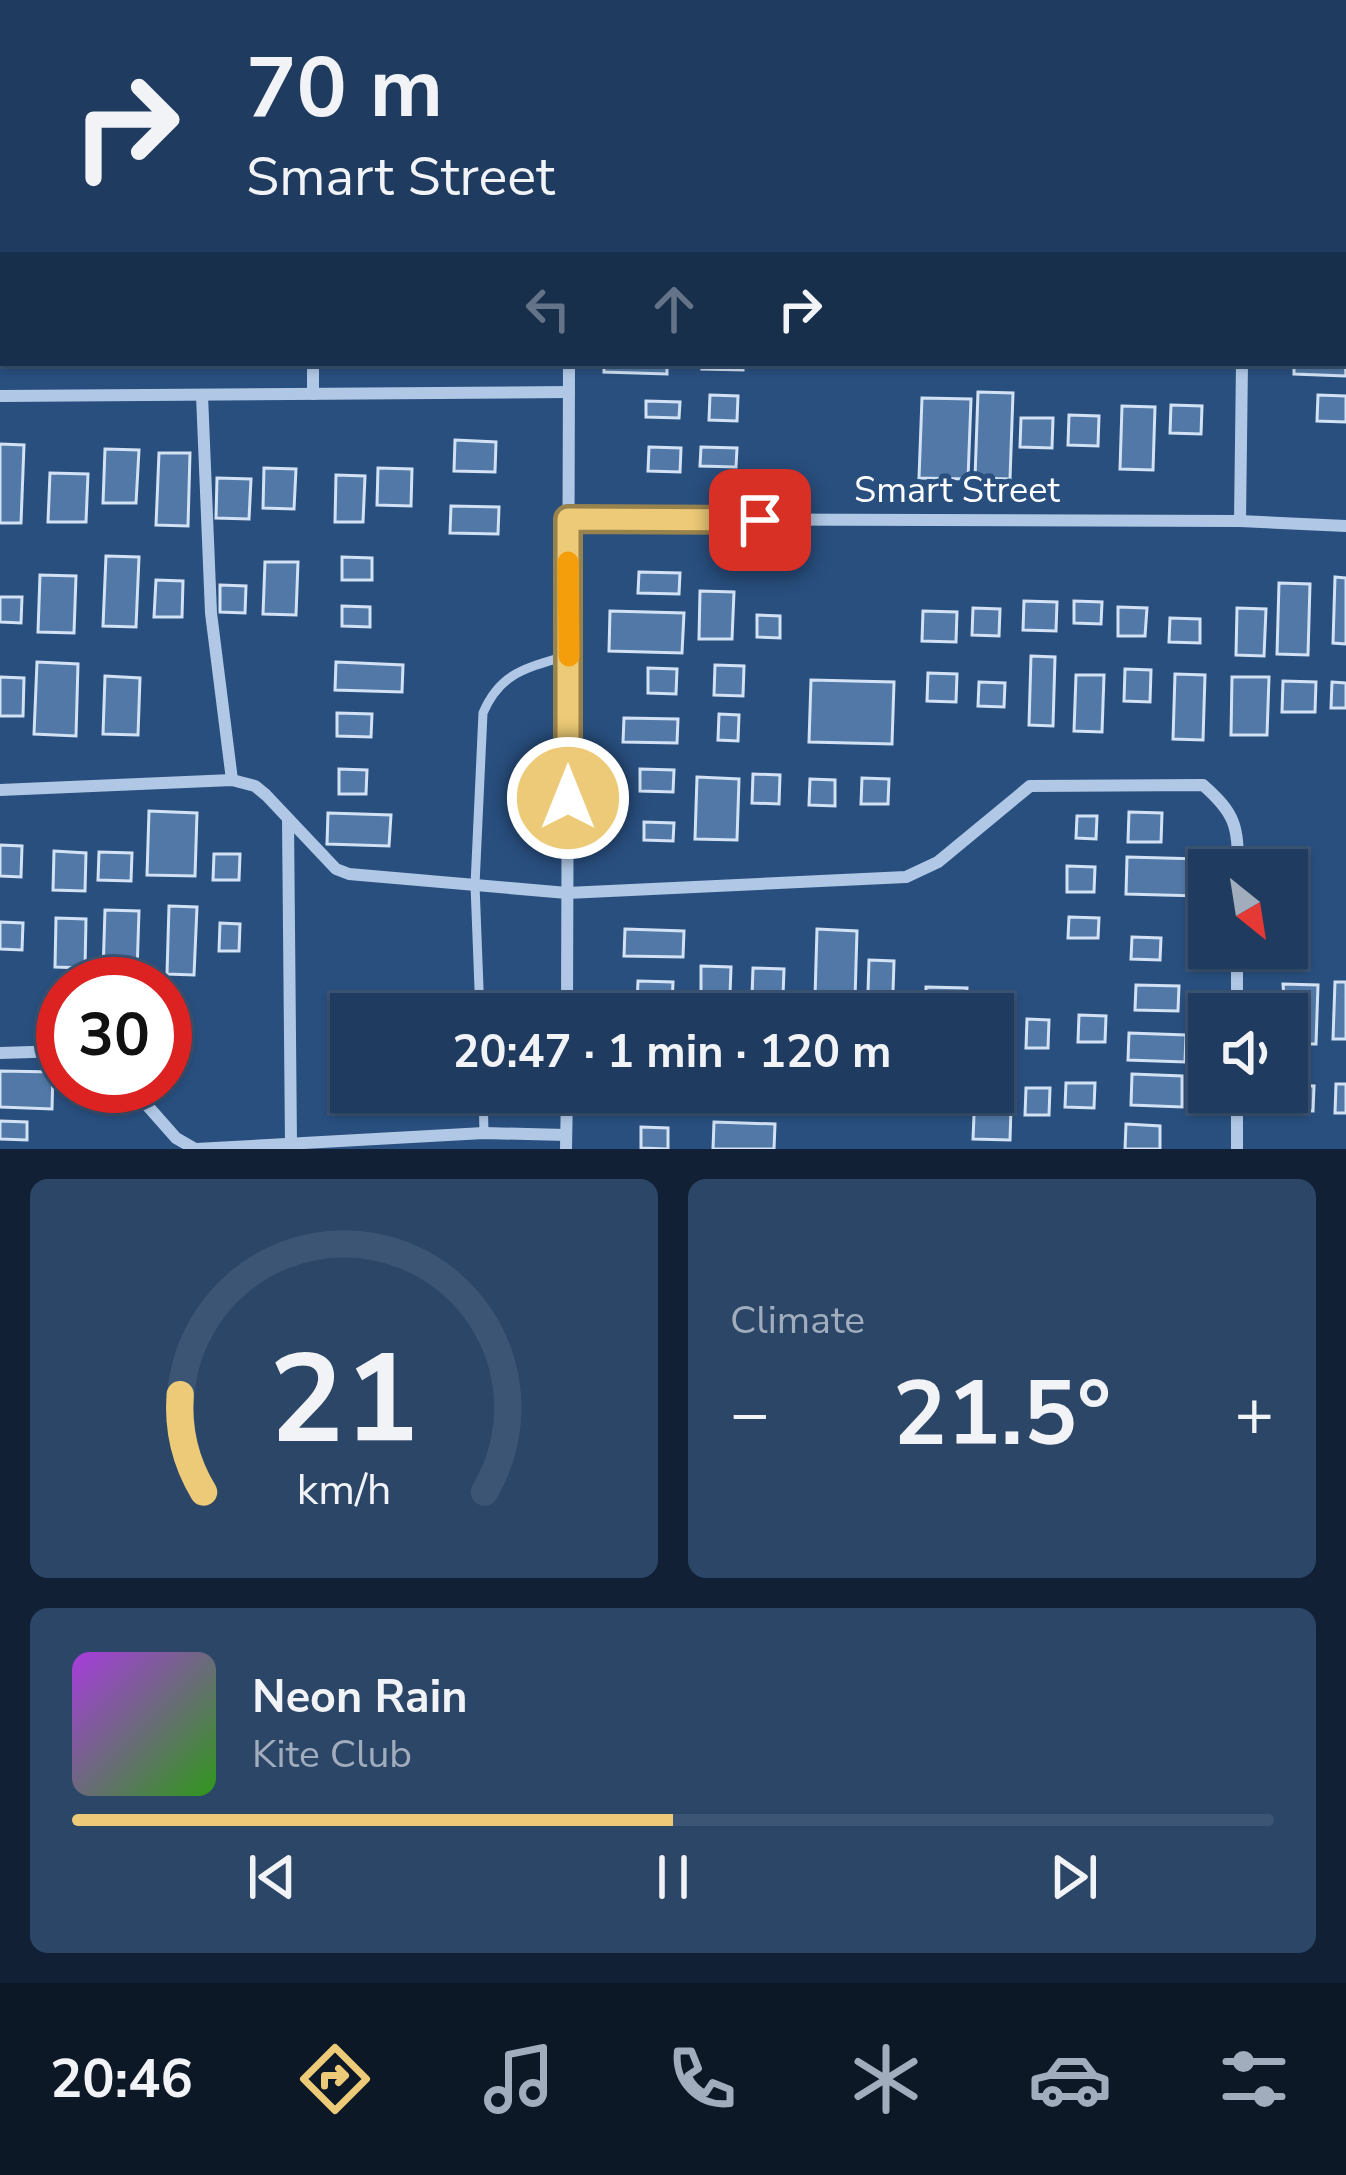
<!DOCTYPE html>
<meta charset="utf-8">
<style>
:root{--surface:#1f3b5f;--page:#2c4668;--text:#f1f3f6;--muted:#a1adbd;--line:#3c5574;--accent:#ecca77}
body{margin:0;font-family:"Nunito Sans",sans-serif;background:var(--page);color:var(--text);height:100vh;display:flex;flex-direction:column;font-size:45px;white-space:nowrap}
*{box-sizing:border-box;margin:0}
p{font-size:39px;color:var(--muted)}
.icon{flex:none;width:66px;height:66px;fill:none;stroke:currentColor;stroke-width:2;stroke-linecap:round;stroke-linejoin:round}
.map{position:relative;height:1149px;overflow:hidden}
.sheet{display:flex;flex-direction:column;gap:30px;padding:30px;background:#112034;flex:1}
.sheet>*{flex:none}
.hud{position:absolute;left:0px;top:0px;width:1347px;height:366px;box-shadow:0 3px 9px #0004,0 0 0 3px var(--line);background:#1f3b5f;color:var(--text);overflow:hidden}
.needle{width:78px;rotate:150deg}
.buttons{position:absolute;left:1188px;top:849px;display:grid;gap:24px}
.buttons a{display:grid;place-items:center;width:120px;height:120px;border-radius:0px;background:var(--surface);box-shadow:0 3px 9px #0004,0 0 0 3px var(--line);font-size:60px}
.speed{position:absolute;left:36px;top:957px;display:flex;gap:24px;font-size:60px;font-weight:700;text-align:center}
.speed>*{display:grid;place-content:center;width:156px;height:156px;border-radius:50%;background:var(--surface);box-shadow:0 3px 9px #0004,0 0 0 3px var(--line);line-height:1}
.speed .limit{border:18px solid #d22;background:#fff;color:#111}
.pin{position:absolute;display:grid;place-items:center;width:102px;height:102px;color:#fff;margin:-51px;border-radius:24px;box-shadow:0 6px 18px #0006}
.me{position:absolute;width:132px;margin:-66px;rotate:0deg;stroke-linejoin:round;filter:drop-shadow(0 0 9px #0008)}
.turn{display:flex;align-items:center;gap:42px;height:252px;padding:0 48px;font-size:54px}
.turn .icon{width:156px;height:156px;stroke-width:2.5}
.turn b{display:block;font-size:84px;line-height:102px}
.lanes{display:flex;align-items:center;height:114px;padding:0 48px;background:#0003;justify-content:center;gap:60px;direction:ltr}
.lanes .off{opacity:.35}
.big{font-size:90px;font-weight:700;line-height:1.1}
.sheet .widget{flex:1;display:flex;flex-direction:column;justify-content:center;gap:18px;min-width:0;padding:0 42px;border-radius:18px;background:var(--page)}
.sheet .dial{align-items:center;gap:0}
.dial svg{height:312px;overflow:visible;fill:none;stroke:var(--line);stroke-width:7;stroke-linecap:round;text-anchor:middle}
.dial text{fill:var(--text);stroke:none}
.song{display:flex;align-items:center;gap:36px}
.cover{width:144px;height:144px;border-radius:18px;background:linear-gradient(135deg,hsl(280 70% 55%),hsl(110 70% 35%))}
.played{height:12px;border-radius:6px;background:linear-gradient(90deg,var(--accent) 50%,var(--line) 50%)}
.keys{display:flex;justify-content:space-around;direction:ltr}
.heat{display:flex;justify-content:space-between;align-items:center;font-size:66px;direction:ltr}
.sheet .tiles{flex:1;display:grid;gap:30px;grid-template-columns:1fr 1fr}
.widget:last-child{grid-column:span 2}
.trip{position:absolute;left:330px;top:993px;width:684px;height:120px;border-radius:0px;background:var(--surface);box-shadow:0 3px 9px #0004,0 0 0 3px var(--line);font-weight:700;line-height:120px;text-align:center}
.tabs{display:flex;height:192px;justify-content:space-around;align-items:center;background:#0c1826;color:var(--muted)}
.tabs .icon{width:84px;height:84px}
.tabs .on{color:var(--accent)}
.tabs b{font-size:54px;color:var(--text)}
.map>svg:first-child{display:block}
</style>
<div class="map">
<svg width="1346" height="1149" viewBox="0 0 1346 1149">
<rect width="100%" height="100%" fill="#294f7f"/>
<g fill="#5178a7" stroke="#d2e2f4" stroke-width="3">
<path d="M1344 344 1346 376 1294 374V363H1344Z"/>
<path d="M604 363H667V374L604 372Z"/>
<path d="M703 363H743V370L702 369Z"/>
<path d="M978 392 1013 393 1010 479 975 478Z"/>
<path d="M710 395 738 396 737 421 709 420Z"/>
<path d="M1318 395 1346 396V422L1317 421Z"/>
<path d="M922 398 971 399 968 479 919 478Z"/>
<path d="M646 401 680 402 679 418 646 417Z"/>
<path d="M1171 405 1202 406 1201 434 1170 433Z"/>
<path d="M1122 406 1155 407 1153 470 1120 469Z"/>
<path d="M1069 415 1099 416 1098 446 1068 445Z"/>
<path d="M1021 418H1053L1052 448 1020 447Z"/>
<path d="M455 440 496 442 495 472 454 471Z"/>
<path d="M0 444 24 445 21 523H0Z"/>
<path d="M649 447 681 448 680 472 648 471Z"/>
<path d="M701 447 737 448 736 467 700 466Z"/>
<path d="M105 449 139 450 136 503H103Z"/>
<path d="M159 453H190L188 526 156 525Z"/>
<path d="M264 468 296 469 294 509 263 508Z"/>
<path d="M378 468 412 469 411 506 377 505Z"/>
<path d="M50 473 88 474 86 522H48Z"/>
<path d="M336 475 365 476 363 522H335Z"/>
<path d="M217 478 251 479 249 519 216 518Z"/>
<path d="M451 506 499 507 498 534 450 533Z"/>
<path d="M106 556 139 557 136 627 103 626Z"/>
<path d="M342 557 372 558V580H342Z"/>
<path d="M265 562H298L296 615 263 614Z"/>
<path d="M639 572 680 573 679 594 638 593Z"/>
<path d="M40 575 76 576 74 633 38 632Z"/>
<path d="M1335 577 1346 578V644L1333 643Z"/>
<path d="M156 580 183 581 182 617H154Z"/>
<path d="M1279 583 1310 584 1308 655 1277 654Z"/>
<path d="M220 585 246 586 245 613 220 612Z"/>
<path d="M700 591 734 592 732 639H699Z"/>
<path d="M0 597H22L21 623 0 622Z"/>
<path d="M1024 601 1057 602 1056 631 1023 630Z"/>
<path d="M1074 601 1102 602 1101 624 1074 623Z"/>
<path d="M342 606 370 607V627L342 626Z"/>
<path d="M1118 607 1147 608 1145 636H1118Z"/>
<path d="M973 608 1000 609 999 636 972 635Z"/>
<path d="M1237 608 1266 609 1264 656 1236 655Z"/>
<path d="M610 611 684 613 682 653 609 651Z"/>
<path d="M923 611 957 612 956 642 922 641Z"/>
<path d="M757 615 780 616V638L757 637Z"/>
<path d="M1170 618 1200 619V643L1169 642Z"/>
<path d="M1031 656 1055 657 1053 726 1029 725Z"/>
<path d="M37 662 78 664 76 736 34 734Z"/>
<path d="M336 662 403 665 402 692 335 690Z"/>
<path d="M715 665 744 666 743 696 714 695Z"/>
<path d="M648 668 677 669 676 694 648 693Z"/>
<path d="M1125 669 1151 670 1150 702 1124 701Z"/>
<path d="M928 673 957 674 956 702 927 701Z"/>
<path d="M1175 674 1205 675 1203 740 1173 739Z"/>
<path d="M1076 675H1104L1102 732 1074 731Z"/>
<path d="M105 676 140 678 138 735 103 734Z"/>
<path d="M0 677 24 678 23 716H0Z"/>
<path d="M1232 677H1269L1267 735H1231Z"/>
<path d="M811 680 894 682 892 744 809 742Z"/>
<path d="M1283 681 1316 682 1315 712H1282Z"/>
<path d="M979 682 1005 683 1004 707 978 706Z"/>
<path d="M1332 682 1346 683V708H1331Z"/>
<path d="M337 713 372 714 371 737 337 736Z"/>
<path d="M719 714 739 715 738 741 718 740Z"/>
<path d="M624 718 678 719 677 743 623 742Z"/>
<path d="M339 769 367 770 366 794H339Z"/>
<path d="M640 769 674 770 673 792 640 791Z"/>
<path d="M753 774 780 775 779 804 752 803Z"/>
<path d="M697 777 739 779 737 840 695 839Z"/>
<path d="M862 778 889 779 888 804H861Z"/>
<path d="M810 779 835 780V806L809 805Z"/>
<path d="M149 811 197 813 195 876 147 875Z"/>
<path d="M1129 812 1162 813 1161 842H1128Z"/>
<path d="M328 813 391 815 389 846 327 844Z"/>
<path d="M1077 816H1097L1096 839 1076 838Z"/>
<path d="M644 822 674 823 673 841 644 840Z"/>
<path d="M0 845 22 846 21 877 0 876Z"/>
<path d="M54 851 86 853 85 891 53 890Z"/>
<path d="M99 852 132 853 131 881 98 880Z"/>
<path d="M214 854H240L239 880H213Z"/>
<path d="M1127 857 1200 859 1199 896 1126 894Z"/>
<path d="M1067 866 1095 867 1094 892H1067Z"/>
<path d="M169 906 197 907 194 975 167 974Z"/>
<path d="M105 910 139 911 137 973 103 972Z"/>
<path d="M1069 917 1099 918 1098 938H1068Z"/>
<path d="M56 918 86 919 85 968 55 967Z"/>
<path d="M0 922 23 923 22 950 0 949Z"/>
<path d="M220 923 240 924 239 951H219Z"/>
<path d="M625 929 684 931 683 957 624 956Z"/>
<path d="M817 929 857 931 855 999 815 997Z"/>
<path d="M1132 937 1161 938 1160 960 1131 959Z"/>
<path d="M869 960 894 961 893 992H868Z"/>
<path d="M701 966 731 967 730 995 701 994Z"/>
<path d="M753 968 784 969 783 996H752Z"/>
<path d="M638 981 673 982 672 1005 637 1004Z"/>
<path d="M1335 982H1346V1039H1333Z"/>
<path d="M1283 984 1318 985 1316 1044H1287Z"/>
<path d="M1136 985 1179 986 1178 1011 1135 1010Z"/>
<path d="M926 987 967 988 966 1014H925Z"/>
<path d="M1079 1015 1106 1016 1105 1042H1078Z"/>
<path d="M993 1016H1008L1007 1046H993Z"/>
<path d="M1027 1019 1049 1020 1048 1048H1026Z"/>
<path d="M1129 1033 1186 1035 1185 1062 1128 1060Z"/>
<path d="M0 1071 53 1072 52 1109 0 1107Z"/>
<path d="M1132 1074 1182 1076V1107L1131 1105Z"/>
<path d="M993 1075H1012L1010 1140 973 1139 975 1092H993Z"/>
<path d="M1066 1083H1095L1094 1108 1065 1107Z"/>
<path d="M1336 1084H1346V1113H1335Z"/>
<path d="M1287 1085 1314 1086 1313 1111 1281 1110 1282 1092H1287Z"/>
<path d="M1026 1088H1050L1049 1115H1025Z"/>
<path d="M641 1092H680V1100L641 1099Z"/>
<path d="M712 1092H746V1100L712 1099Z"/>
<path d="M927 1092H957L956 1114 927 1113Z"/>
<path d="M0 1121 27 1122V1140L0 1139Z"/>
<path d="M714 1122 775 1124 774 1149H713Z"/>
<path d="M1126 1124 1160 1126V1149H1125Z"/>
<path d="M641 1127 668 1128V1149L641 1148Z"/>
</g>
<g fill="none" stroke-linecap="round" stroke-linejoin="round">
<g stroke="#b0c8e5" stroke-width="9">
<path d="M480 1014 475 885 483 713C501 671 528 668 569 655"/>
<path d="M483 1092 484 1133"/>
</g>
<g stroke="#b0c8e5" stroke-width="12">
<path d="M311 0V3"/>
<path d="M570 3V0"/>
<path d="M1252 3V0"/>
<path d="M313 363V394"/>
<path d="M202 395 211 613 232 780"/>
<path d="M0 396 569 392"/>
<path d="M568 519 1240 521 1346 526"/>
<path d="M1240 521 1242 363"/>
<path d="M0 790 232 780 255 786 266 795 336 869 349 874 567 893 906 877 938 862 1030 786 1203 785C1236 814 1238 826 1238 870"/>
<path d="M288 820 291 1145"/>
<path d="M567 1014 569 363"/>
<path d="M1237 1014V948"/>
<path d="M0 1053 63 1051"/>
<path d="M130 1086 176 1138 195 1149"/>
<path d="M196 1149 484 1133 566 1135"/>
<path d="M566 1149 567 1092"/>
<path d="M1237 1149V1092"/>
</g>
</g>
<g fill="none" stroke-linecap="round" stroke-linejoin="round">
<defs>
<path id="route" d="M568 798V519L760 520"/>
</defs>
<use href="#route" stroke="#99834d" stroke-width="30"/>
<use href="#route" stroke="#ecca77" stroke-width="21"/>
<path stroke="#f59e0b" stroke-width="21" d="M568 562 569 656"/>
</g>
<g text-anchor="middle" dominant-baseline="central" stroke-width="10" stroke-linejoin="round" paint-order="stroke">
<g font-size="36" fill="#fff" stroke="#294f7f">
<text x="957" y="490">Smart Street</text>
</g>
</g>
</svg>
<div class="buttons">
<a><svg class="needle" viewBox="-14 -14 28 28"><path d="M0-13l5 13h-10z" fill="#e53935"/><path d="M0 13l5-13h-10z" fill="#a1adbd"/></svg></a>
<a><svg class="icon" aria-label="sound" viewBox="0 0 24 24"><path d="M4 9h4l5-4v14l-5-4H4zM17 9q2 3 0 6"/></svg></a>
</div>
<div class="speed"><div class="limit">30</div></div>
<div class="pin" style="left:760px;top:520px;background:#d93025"><svg class="icon" aria-label="arrive" viewBox="0 0 24 24"><path d="M6 21V4h12l-3 4 3 4H6"/></svg></div>
<svg class="me" style="left:568px;top:798px" viewBox="-20 -20 40 40"><circle r="17" fill="#ecca77" stroke="#fff" stroke-width="3"/><path d="M0-11L8 9 0 5-8 9z" fill="#fff"/></svg>
<div class="trip">20:47 · 1 min · 120 m</div>
<div class="hud">
<div class="turn"><svg class="icon" aria-label="right" viewBox="0 0 24 24"><path d="M7 20v-9h11M14 6l5 5-5 5"/></svg><div><b>70 m</b>Smart Street</div></div>
<div class="lanes"><svg class="icon off" aria-label="left" viewBox="0 0 24 24"><path d="M17 20v-9H6M10 6l-5 5 5 5"/></svg><svg class="icon off" aria-label="ahead" viewBox="0 0 24 24"><path d="M12 20V5M6 11l6-6 6 6"/></svg><svg class="icon" aria-label="right" viewBox="0 0 24 24"><path d="M7 20v-9h11M14 6l5 5-5 5"/></svg></div>
</div>
</div>
<section class="sheet">
<div class="tiles">
<div class="widget dial"><svg viewBox="0 0 100 80">
<path d="M14 69A42 42 0 1 1 86 69"/>
<path d="M14 69A42 42 0 0 1 8 44" stroke="#ecca77"/>
<text x="50" y="56" font-size="32" font-weight="700">21</text>
<text x="50" y="72" font-size="11">km/h</text>
</svg></div>
<div class="widget"><p>Climate</p>
<div class="heat"><a>−</a><b class="big">21.5°</b><a>+</a></div>
</div>
<div class="widget">
<div class="song"><i class="cover"></i><div><b>Neon Rain</b><p>Kite Club</p></div></div>
<div class="played"></div>
<div class="keys"><svg class="icon" aria-label="previous" viewBox="0 0 24 24"><path d="M18 5L8 12l10 7zM5 5v14"/></svg><svg class="icon" aria-label="pause" viewBox="0 0 24 24"><path d="M8 5v14M16 5v14"/></svg><svg class="icon" aria-label="next" viewBox="0 0 24 24"><path d="M6 5l10 7-10 7zM19 5v14"/></svg></div>
</div>
</div>
</section>
<nav class="tabs">
<b>20:46</b>
<svg class="icon on" aria-label="directions" viewBox="0 0 24 24"><path d="M12 3l9 9-9 9-9-9zM9 14v-3h6M13 9l2 2-2 2"/></svg>
<svg class="icon" aria-label="music" viewBox="0 0 24 24"><path d="M9 18V5l10-2v13"/><circle cx="6" cy="18" r="3"/><circle cx="16" cy="16" r="3"/></svg>
<svg class="icon" aria-label="phone" viewBox="0 0 24 24"><path d="M5 4h4l2 5-3 2q2 4 5 5l2-3 5 2v4C11 20 4 13 5 4z"/></svg>
<svg class="icon" aria-label="climate" viewBox="0 0 24 24"><path d="M12 3v18M4 7l16 10M4 17L20 7"/></svg>
<svg class="icon" aria-label="car" viewBox="0 0 24 24"><path d="M5 17H2v-5l4-1 3-4h7l3 4 3 1v5h-3M9 17h6M6 11h13"/><circle cx="7" cy="17" r="2"/><circle cx="17" cy="17" r="2"/></svg>
<svg class="icon" aria-label="filters" viewBox="0 0 24 24"><path d="M4 7h16M4 17h16"/><circle cx="9" cy="7" r="2"/><circle cx="15" cy="17" r="2"/></svg>
</nav>
